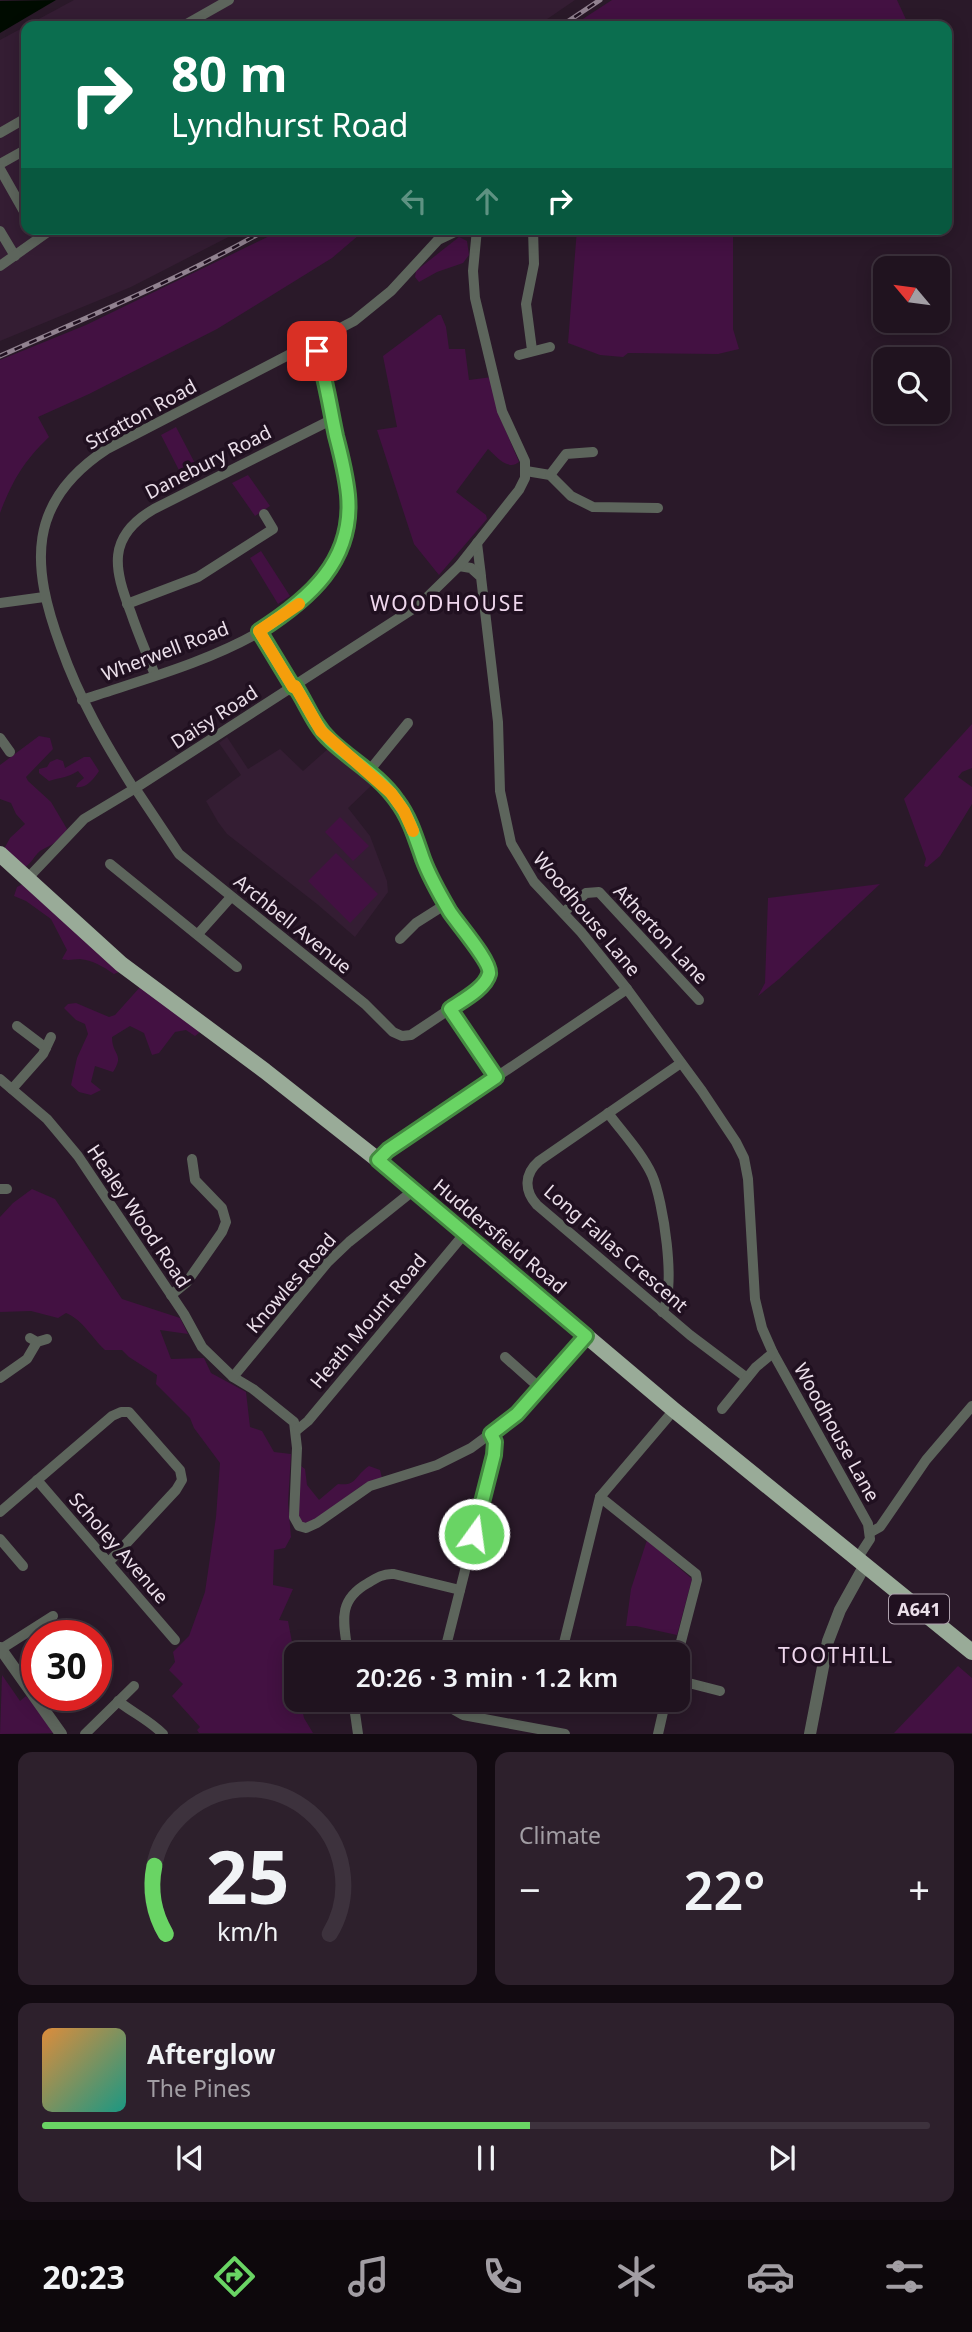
<!DOCTYPE html>
<meta charset="utf-8">
<style>
:root{--surface:#20131f;--page:#2d202c;--text:#f1f3f6;--muted:#a29ea4;--line:#3d323d;--accent:#69d464}
body{margin:0;font-family:"Noto Sans",sans-serif;background:var(--page);color:var(--text);height:100vh;display:flex;flex-direction:column;font-size:26px;white-space:nowrap}
*{box-sizing:border-box;margin:0}
p{font-size:23px;color:var(--muted)}
.icon{flex:none;width:38px;height:38px;fill:none;stroke:currentColor;stroke-width:2;stroke-linecap:round;stroke-linejoin:round}
.map{position:relative;height:1734px;overflow:hidden}
.sheet{display:flex;flex-direction:column;gap:18px;padding:18px;background:#120a11;flex:1}
.sheet>*{flex:none}
.guide{position:absolute;left:21px;top:21px;width:931px;height:214px;border-radius:14px;box-shadow:0 4px 18px #0003,0 0 0 2px var(--line);background:#0b6e4f;color:#fff;overflow:hidden}
.needle{width:46px;rotate:299deg}
.fabs{position:absolute;left:873px;top:256px;display:grid;gap:14px}
.fabs a{display:grid;place-items:center;width:77px;height:77px;border-radius:14px;background:var(--surface);box-shadow:0 4px 18px #0003,0 0 0 2px var(--line);font-size:35px}
.speed{position:absolute;left:21px;top:1620px;display:flex;gap:14px;font-size:35px;font-weight:700;text-align:center}
.speed>*{display:grid;place-content:center;width:91px;height:91px;border-radius:50%;background:var(--surface);box-shadow:0 4px 18px #0003,0 0 0 2px var(--line);line-height:1}
.speed .limit{border:10px solid #d22;background:#fff;color:#111}
.pin{position:absolute;display:grid;place-items:center;width:60px;height:60px;color:#fff;margin:-30px;border-radius:14px;box-shadow:0 4px 10px #0006}
.me{position:absolute;width:77px;margin:-38px;rotate:14deg;stroke-linejoin:round;filter:drop-shadow(0 0 5px #0008)}
.turn{display:flex;align-items:center;gap:24px;height:147px;padding:0 35px;font-size:32px}
.turn .icon{width:91px;height:91px;stroke-width:2.5}
.turn b{display:block;font-size:49px;line-height:60px}
.lanes{display:flex;align-items:center;height:66px;padding:0 35px;background:#0003;justify-content:center;gap:35px;direction:ltr}
.lanes .off{opacity:.35}
.big{font-size:52px;font-weight:600;line-height:1.1}
.sheet .card{flex:1;display:flex;flex-direction:column;justify-content:center;gap:10px;min-width:0;padding:0 24px;border-radius:14px;background:var(--page)}
.sheet .dial{align-items:center;gap:0}
.dial svg{height:182px;overflow:visible;fill:none;stroke:var(--line);stroke-width:7;stroke-linecap:round;text-anchor:middle}
.dial text{fill:var(--text);stroke:none}
.song{display:flex;align-items:center;gap:21px}
.cover{width:84px;height:84px;border-radius:10px;background:linear-gradient(135deg,hsl(30 70% 55%),hsl(170 70% 35%))}
.played{height:7px;border-radius:4px;background:linear-gradient(90deg,var(--accent) 55%,var(--line) 55%)}
.keys{display:flex;justify-content:space-around;direction:ltr}
.heat{display:flex;justify-content:space-between;align-items:center;font-size:38px;direction:ltr}
.sheet .tiles{flex:1;display:grid;gap:18px;grid-template-columns:1fr 1fr}
.card:last-child{grid-column:span 2}
.trip{position:absolute;left:284px;top:1642px;width:406px;height:70px;border-radius:14px;background:var(--surface);box-shadow:0 4px 18px #0003,0 0 0 2px var(--line);font-weight:600;line-height:70px;text-align:center}
.tabs{display:flex;height:112px;justify-content:space-around;align-items:center;background:#0d080c;color:var(--muted)}
.tabs .icon{width:49px;height:49px}
.tabs .on{color:var(--accent)}
.tabs b{font-size:32px;color:var(--text)}
.map>svg:first-child{display:block}
</style>
<div class="map">
<svg width="972" height="1734" viewBox="0 0 972 1734">
<rect width="100%" height="100%" fill="#2a1929"/>
<g fill="#341d33">
<path d="M74 0H575L537 26H26V229H244L131 287 0 341V40Z"/>
<path d="M227 737 248 769 280 749 303 771 329 748 374 783 348 808 370 836 387 881 388 892 355 937 317 904 227 834 218 822 206 801 241 775 219 743Z"/>
</g>
<g fill="#431142">
<path d="M612 0H897L909 26H572Z"/>
<path d="M284 229H366L332 258 217 329 89 394 38 417 49 437C23 462 13 480 0 513V360L86 325Z"/>
<path d="M577 229H733V329L739 349 718 354 628 353 623 357 600 355 568 343Z"/>
<path d="M459 237 467 241 469 255 463 263 437 272 419 282 415 277 416 271Z"/>
<path d="M438 315H441L446 327 449 349H465L469 380 492 377 500 417 519 462C508 471 497 457 488 449L456 492 486 515 487 519 439 575 414 544 377 430 397 427 383 356Z"/>
<path d="M176 427 200 473 184 480 161 435Z"/>
<path d="M248 475 270 506 255 516 232 483Z"/>
<path d="M261 551 290 596 278 604 250 558Z"/>
<path d="M972 724V768L962 772 958 777 972 787V804L940 856 927 867 924 866 926 859 904 799Z"/>
<path d="M39 736 50 738 53 749 26 777 28 781 51 802 67 829C60 842 52 844 40 851 34 856 31 864 24 868L4 849 10 838 25 824 16 814 11 803 0 799V765Z"/>
<path d="M84 757H90L99 771C94 779 86 789 76 787L78 783 84 778 78 771C67 778 61 777 49 781L39 773V769L47 767 50 762 57 759 63 761 65 768Z"/>
<path d="M340 817 369 846 353 861 325 832Z"/>
<path d="M336 853 378 894 350 923 308 881Z"/>
<path d="M23 884 119 972 114 974C104 967 92 960 80 959 73 959 69 961 62 959L67 950 51 919 26 901 14 896 17 887Z"/>
<path d="M880 884 779 979 758 996 765 983 768 898Z"/>
<path d="M141 986 200 1032 195 1036 186 1030 175 1032 159 1053 152 1055 144 1033 130 1026 112 1037C112 1056 125 1053 113 1072L95 1066 91 1082 101 1090 91 1095 79 1092 71 1085 77 1058 88 1034 85 1024 76 1020 64 1008 68 1004 76 1003 109 1017 115 1015Z"/>
<path d="M32 1189 55 1199 122 1299 180 1318 188 1334 160 1330 171 1359 204 1358 211 1373 246 1392 250 1427 262 1431 274 1452 291 1454 288 1503 291 1537 285 1548 274 1550 273 1585 293 1589 279 1620 288 1621 295 1658 296 1699H300L304 1718 313 1733H199L197 1730 200 1727 172 1696 183 1684 169 1670 175 1662 173 1652 189 1636 205 1592 216 1517 220 1463 194 1428 190 1418 156 1384 157 1375 129 1357 122 1350H105C91 1337 84 1321 66 1313L58 1318 31 1311 0 1312V1217L13 1203Z"/>
<path d="M301 1466 305 1469 307 1485 319 1500 338 1484C358 1486 353 1477 369 1466L380 1470 382 1478 361 1486 320 1517 303 1524 299 1522 296 1492 298 1467Z"/>
<path d="M647 1540 692 1579 677 1635 636 1626H626L631 1589Z"/>
<path d="M958 1666 972 1678V1733H894Z"/>
<path d="M2 1675 20 1701 26 1696 38 1708 55 1733 0 1734Z"/>
</g>
<path fill="#000b00" d="M56 0 0 33V1Z"/>
<g fill="none" stroke-linecap="round" stroke-linejoin="round">
<g stroke="#5d655c" stroke-width="10">
<path d="M183 26 229 0"/>
<path d="M0 133 26 118"/>
<path d="M0 164 25 150"/>
<path d="M0 169 26 215"/>
<path d="M0 231 15 256"/>
<path d="M0 266 52 229"/>
<path d="M532 350 526 304 534 264 533 229"/>
<path d="M519 355 550 347"/>
<path d="M526 471 550 475 571 496 593 507 658 508"/>
<path d="M550 475 566 454 593 452"/>
<path d="M477 543 481 576"/>
<path d="M459 566 471 568 481 577 498 722 500 791 511 843 534 882 581 932 627 989 702 1091 736 1142 744 1158 748 1179 755 1299 762 1328 773 1353 868 1524 870 1539 857 1559"/>
<path d="M0 603 44 597"/>
<path d="M127 604 198 577 273 529 264 514"/>
<path d="M259 631 293 687"/>
<path d="M155 675C147 654 138 634 131 613 114 569 106 537 154 509L333 419"/>
<path d="M295 686 317 725 327 738 369 771 398 801 409 821 436 889 458 925 488 963 490 971 485 982 450 1009 496 1077"/>
<path d="M82 700C175 668 336 633 348 515 350 487 341 458 335 430 329 401 324 370 314 342"/>
<path d="M0 738 10 752"/>
<path d="M369 771 408 723"/>
<path d="M135 788 179 854 365 1004 393 1032 402 1036 411 1035 450 1009"/>
<path d="M134 789C105 743 79 698 61 647 31 566 26 502 107 449L354 321 391 291 438 240 459 230H477"/>
<path d="M110 864 237 967"/>
<path d="M27 879 84 819 134 789 419 605 459 566 519 490 525 478V461L502 411 475 298 473 271 477 229"/>
<path d="M564 912 586 893 599 892 699 1000"/>
<path d="M198 934 231 897"/>
<path d="M400 939 416 923 446 904"/>
<path d="M17 1026 46 1048"/>
<path d="M681 1063 539 1161C524 1174 524 1191 537 1205L690 1335 747 1378"/>
<path d="M0 1079 47 1119 78 1156 184 1314 202 1347 233 1377 253 1389 294 1422 297 1448 294 1517 299 1526 306 1528 317 1523 370 1486 437 1465 471 1448 517 1414 586 1336"/>
<path d="M12 1089 43 1054 51 1037"/>
<path d="M608 1113C622 1132 642 1153 652 1175 663 1200 677 1288 662 1312"/>
<path d="M378 1160 388 1150 627 989"/>
<path d="M0 1189H7"/>
<path d="M171 1295 187 1282 222 1232 226 1222 222 1208 195 1180 192 1159"/>
<path d="M30 1338 37 1342 47 1339"/>
<path d="M505 1357 541 1389"/>
<path d="M233 1377 327 1263 349 1242 414 1190"/>
<path d="M0 1378 27 1359 37 1342"/>
<path d="M722 1409 756 1367 773 1353"/>
<path d="M297 1430 308 1421 465 1233"/>
<path d="M37 1480 175 1640"/>
<path d="M600 1497 696 1574 697 1580 677 1657"/>
<path d="M0 1512 112 1416 121 1412H129L180 1470 182 1480 176 1490 109 1562"/>
<path d="M871 1532 880 1527 926 1460 972 1406"/>
<path d="M0 1539 23 1566"/>
<path d="M564 1643 600 1497 674 1410"/>
<path d="M1 1649 53 1616"/>
<path d="M348 1654C344 1623 336 1601 368 1583 376 1578 384 1573 394 1574L460 1590"/>
<path d="M444 1654 494 1455 495 1442 491 1435"/>
<path d="M677 1680 720 1691"/>
<path d="M353 1699 358 1734"/>
<path d="M442 1699 449 1707 463 1715 565 1734"/>
<path d="M118 1701C133 1713 149 1720 163 1734"/>
<path d="M85 1734 134 1686"/>
<path d="M658 1734 666 1699"/>
</g>
<g stroke="#5d655c" stroke-width="12">
<path d="M0 1648 61 1734"/>
<path d="M810 1734 828 1641 840 1610 865 1565"/>
</g>
<path stroke="#99ab98" stroke-width="16" d="M0 854 121 964 265 1071 378 1160 674 1410 972 1652"/>
<defs>
<g id="rail">
<path d="M561 26 600 0"/>
<path d="M0 356C90 316 182 278 267 229"/>
</g>
</defs>
<use href="#rail" stroke="#918290" stroke-width="5"/>
<use href="#rail" stroke="#201020" stroke-width="2.5" stroke-dasharray="8" stroke-linecap="butt"/>
</g>
<g fill="none" stroke-linecap="round" stroke-linejoin="round">
<defs>
<path id="route" d="M317 351C326 379 330 408 336 436 341 455 346 475 348 495 354 561 309 599 259 631L293 687 295 686C307 704 314 725 330 740 352 761 379 775 397 801 410 818 416 839 423 859 430 878 440 895 450 912 458 924 492 963 489 974 485 989 461 1001 450 1009L496 1077 388 1150 378 1160 586 1336 517 1414 491 1434 495 1442 494 1455 474 1534"/>
</defs>
<use href="#route" stroke="#448a41" stroke-width="18"/>
<use href="#route" stroke="#69d464" stroke-width="12"/>
<path stroke="#f59e0b" stroke-width="12" d="M299 604 259 631 293 687 295 686 321 731 391 793 404 811 413 831"/>
</g>
<g text-anchor="middle" dominant-baseline="central" stroke-width="7" stroke-linejoin="round" paint-order="stroke">
<rect fill="#201020" stroke="#aea1ad" stroke-width="2" x="889" y="1594.5" width="60" height="29" rx="5"/>
<g font-size="18" font-weight="bold" fill="#ebdfea">
<text x="919" y="1609">A641</text>
</g>
<g font-size="19" fill="#ebdfea" stroke="#201020">
<text transform="translate(141 414) rotate(-29)">Stratton Road</text>
<text transform="translate(208 462) rotate(-27)">Danebury Road</text>
<text transform="translate(165 651) rotate(-21)">Wherwell Road</text>
<text transform="translate(214 717) rotate(-33)">Daisy Road</text>
<text transform="translate(587 914) rotate(50)">Woodhouse Lane</text>
<text transform="translate(293 924) rotate(39)">Archbell Avenue</text>
<text transform="translate(661 934) rotate(47)">Atherton Lane</text>
<text transform="translate(139 1216) rotate(56)">Healey Wood Road</text>
<text transform="translate(500 1236) rotate(40)">Huddersfield Road</text>
<text transform="translate(616 1248) rotate(41)">Long Fallas Crescent</text>
<text transform="translate(291 1283) rotate(-49)">Knowles Road</text>
<text transform="translate(368 1321) rotate(-50)">Heath Mount Road</text>
<text transform="translate(837 1432) rotate(61)">Woodhouse Lane</text>
<text transform="translate(119 1548) rotate(49)">Scholey Avenue</text>
</g>
<g font-size="21" letter-spacing="2" fill="#efd7ed" stroke="#201020">
<text x="448" y="603">WOODHOUSE</text>
<text x="836" y="1655">TOOTHILL</text>
</g>
</g>
</svg>
<div class="fabs">
<a><svg class="needle" viewBox="-14 -14 28 28"><path d="M0-13l5 13h-10z" fill="#e53935"/><path d="M0 13l5-13h-10z" fill="#a29ea4"/></svg></a>
<a><svg class="icon" aria-label="search" viewBox="0 0 24 24"><circle cx="10" cy="10" r="6"/><path d="M15 15l6 6"/></svg></a>
</div>
<div class="speed"><div class="limit">30</div></div>
<div class="pin" style="left:317px;top:351px;background:#d93025"><svg class="icon" aria-label="arrive" viewBox="0 0 24 24"><path d="M6 21V4h12l-3 4 3 4H6"/></svg></div>
<svg class="me" style="left:474px;top:1534px" viewBox="-20 -20 40 40"><circle r="17" fill="#69d464" stroke="#fff" stroke-width="3"/><path d="M0-11L8 9 0 5-8 9z" fill="#fff"/></svg>
<div class="trip">20:26 · 3 min · 1.2 km</div>
<div class="guide">
<div class="turn"><svg class="icon" aria-label="right" viewBox="0 0 24 24"><path d="M7 20v-9h11M14 6l5 5-5 5"/></svg><div><b>80 m</b>Lyndhurst Road</div></div>
<div class="lanes"><svg class="icon off" aria-label="left" viewBox="0 0 24 24"><path d="M17 20v-9H6M10 6l-5 5 5 5"/></svg><svg class="icon off" aria-label="ahead" viewBox="0 0 24 24"><path d="M12 20V5M6 11l6-6 6 6"/></svg><svg class="icon" aria-label="right" viewBox="0 0 24 24"><path d="M7 20v-9h11M14 6l5 5-5 5"/></svg></div>
</div>
</div>
<section class="sheet">
<div class="tiles">
<div class="card dial"><svg viewBox="0 0 100 80">
<path d="M14 69A42 42 0 1 1 86 69"/>
<path d="M14 69A42 42 0 0 1 9 39" stroke="#69d464"/>
<text x="50" y="56" font-size="32" font-weight="700">25</text>
<text x="50" y="72" font-size="11">km/h</text>
</svg></div>
<div class="card"><p>Climate</p>
<div class="heat"><a>−</a><b class="big">22°</b><a>+</a></div>
</div>
<div class="card">
<div class="song"><i class="cover"></i><div><b>Afterglow</b><p>The Pines</p></div></div>
<div class="played"></div>
<div class="keys"><svg class="icon" aria-label="previous" viewBox="0 0 24 24"><path d="M18 5L8 12l10 7zM5 5v14"/></svg><svg class="icon" aria-label="pause" viewBox="0 0 24 24"><path d="M8 5v14M16 5v14"/></svg><svg class="icon" aria-label="next" viewBox="0 0 24 24"><path d="M6 5l10 7-10 7zM19 5v14"/></svg></div>
</div>
</div>
</section>
<nav class="tabs">
<b>20:23</b>
<svg class="icon on" aria-label="directions" viewBox="0 0 24 24"><path d="M12 3l9 9-9 9-9-9zM9 14v-3h6M13 9l2 2-2 2"/></svg>
<svg class="icon" aria-label="music" viewBox="0 0 24 24"><path d="M9 18V5l10-2v13"/><circle cx="6" cy="18" r="3"/><circle cx="16" cy="16" r="3"/></svg>
<svg class="icon" aria-label="phone" viewBox="0 0 24 24"><path d="M5 4h4l2 5-3 2q2 4 5 5l2-3 5 2v4C11 20 4 13 5 4z"/></svg>
<svg class="icon" aria-label="climate" viewBox="0 0 24 24"><path d="M12 3v18M4 7l16 10M4 17L20 7"/></svg>
<svg class="icon" aria-label="car" viewBox="0 0 24 24"><path d="M5 17H2v-5l4-1 3-4h7l3 4 3 1v5h-3M9 17h6M6 11h13"/><circle cx="7" cy="17" r="2"/><circle cx="17" cy="17" r="2"/></svg>
<svg class="icon" aria-label="filters" viewBox="0 0 24 24"><path d="M4 7h16M4 17h16"/><circle cx="9" cy="7" r="2"/><circle cx="15" cy="17" r="2"/></svg>
</nav>
